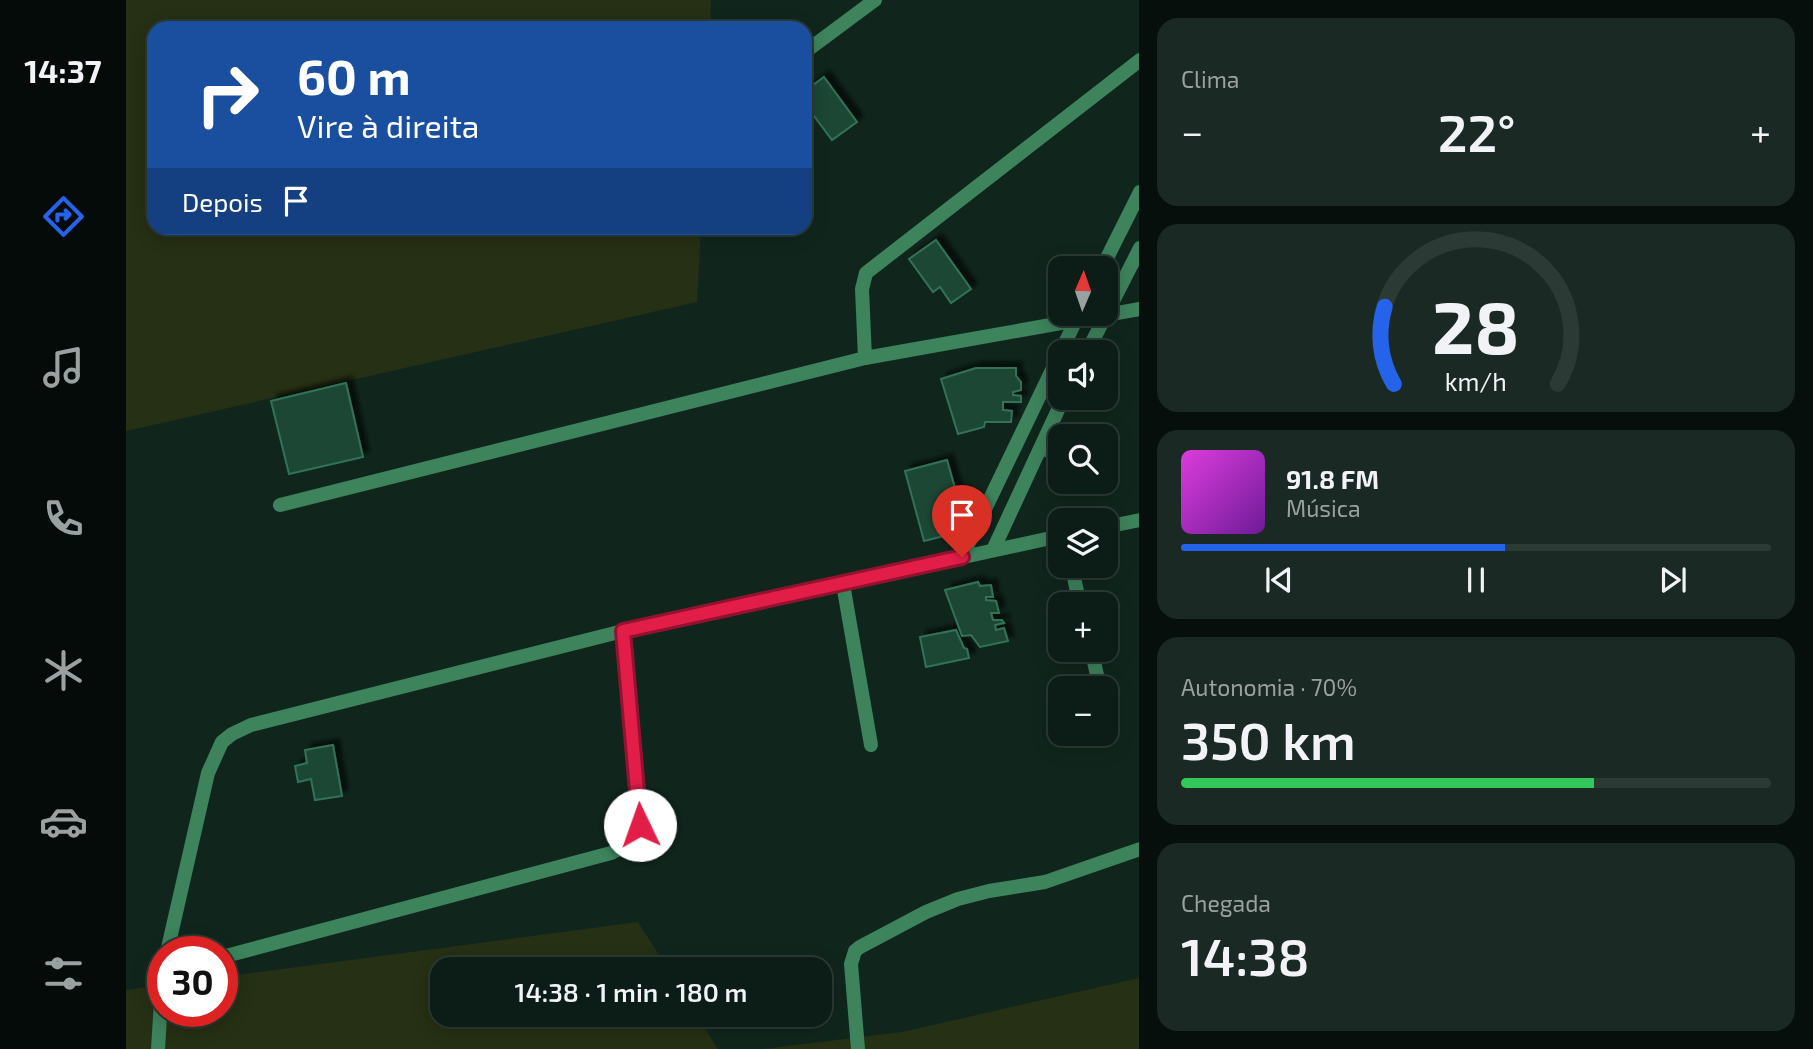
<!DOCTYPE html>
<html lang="pt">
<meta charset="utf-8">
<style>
:root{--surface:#0c1c16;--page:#1a2923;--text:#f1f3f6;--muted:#9aa1a1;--line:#2c3a35;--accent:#2563eb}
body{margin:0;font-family:"Exo 2",sans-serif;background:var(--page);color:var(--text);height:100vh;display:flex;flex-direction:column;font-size:26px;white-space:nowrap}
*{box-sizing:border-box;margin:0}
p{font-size:23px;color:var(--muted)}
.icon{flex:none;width:38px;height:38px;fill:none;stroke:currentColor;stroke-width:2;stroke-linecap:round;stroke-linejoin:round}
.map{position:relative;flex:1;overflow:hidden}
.details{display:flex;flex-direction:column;gap:18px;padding:18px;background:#070f0c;width:674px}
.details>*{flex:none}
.guide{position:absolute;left:21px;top:21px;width:665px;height:214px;border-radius:21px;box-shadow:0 4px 18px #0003,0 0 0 2px var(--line);background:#1a4fa0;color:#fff;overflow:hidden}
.needle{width:46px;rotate:2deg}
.tools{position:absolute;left:922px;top:256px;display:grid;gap:14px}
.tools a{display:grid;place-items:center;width:70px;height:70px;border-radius:14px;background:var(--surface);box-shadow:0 4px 18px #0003,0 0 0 2px var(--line);font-size:35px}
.speed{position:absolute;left:21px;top:936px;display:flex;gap:14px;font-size:35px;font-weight:700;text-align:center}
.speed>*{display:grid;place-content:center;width:91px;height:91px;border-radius:50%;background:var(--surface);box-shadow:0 4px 18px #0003,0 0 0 2px var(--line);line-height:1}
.speed .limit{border:10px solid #d22;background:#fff;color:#111}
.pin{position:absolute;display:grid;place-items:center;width:60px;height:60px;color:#fff;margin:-72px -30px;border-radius:50% 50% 50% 0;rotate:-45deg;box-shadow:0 0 7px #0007}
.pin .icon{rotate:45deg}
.me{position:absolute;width:77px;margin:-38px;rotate:357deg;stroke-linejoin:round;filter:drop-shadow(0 0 5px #0008)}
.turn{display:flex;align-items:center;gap:24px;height:147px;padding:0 35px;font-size:32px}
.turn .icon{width:91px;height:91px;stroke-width:2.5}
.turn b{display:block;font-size:49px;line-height:60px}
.then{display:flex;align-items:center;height:66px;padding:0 35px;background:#0003;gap:14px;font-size:26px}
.big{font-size:52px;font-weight:600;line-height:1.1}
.details .card{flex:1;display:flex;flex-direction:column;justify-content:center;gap:10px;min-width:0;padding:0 24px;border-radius:21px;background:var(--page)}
.details .dial{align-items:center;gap:0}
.dial svg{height:182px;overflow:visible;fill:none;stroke:var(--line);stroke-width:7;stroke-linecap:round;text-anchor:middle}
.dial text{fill:var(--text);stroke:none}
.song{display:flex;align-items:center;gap:21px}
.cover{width:84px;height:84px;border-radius:10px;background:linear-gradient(135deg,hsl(300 70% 55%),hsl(280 70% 35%))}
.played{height:7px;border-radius:4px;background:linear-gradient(90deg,var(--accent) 55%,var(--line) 55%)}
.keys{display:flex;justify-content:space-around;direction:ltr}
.heat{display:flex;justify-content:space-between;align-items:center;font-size:38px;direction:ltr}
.charge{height:10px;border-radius:5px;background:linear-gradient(90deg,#34c759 70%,var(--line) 0)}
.trip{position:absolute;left:304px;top:957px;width:402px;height:70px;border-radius:21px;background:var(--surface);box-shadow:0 4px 18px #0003,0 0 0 2px var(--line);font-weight:600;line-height:70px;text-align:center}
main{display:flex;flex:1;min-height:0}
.menu{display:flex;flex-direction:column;width:126px;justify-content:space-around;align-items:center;background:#050b09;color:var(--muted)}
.menu .icon{width:49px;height:49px}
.menu .on{color:var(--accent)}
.menu b{font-size:32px;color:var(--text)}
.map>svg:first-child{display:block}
</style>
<main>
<nav class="menu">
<b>14:37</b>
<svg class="icon on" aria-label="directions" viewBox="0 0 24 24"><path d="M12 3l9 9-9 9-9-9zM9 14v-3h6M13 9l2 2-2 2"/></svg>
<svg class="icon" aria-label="music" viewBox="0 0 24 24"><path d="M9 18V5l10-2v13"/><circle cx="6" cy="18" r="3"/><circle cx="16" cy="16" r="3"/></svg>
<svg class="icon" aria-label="phone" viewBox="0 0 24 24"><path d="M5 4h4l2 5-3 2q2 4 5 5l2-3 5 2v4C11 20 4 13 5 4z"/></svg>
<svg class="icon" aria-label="climate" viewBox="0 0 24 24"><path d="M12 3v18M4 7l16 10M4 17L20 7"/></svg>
<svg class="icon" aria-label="car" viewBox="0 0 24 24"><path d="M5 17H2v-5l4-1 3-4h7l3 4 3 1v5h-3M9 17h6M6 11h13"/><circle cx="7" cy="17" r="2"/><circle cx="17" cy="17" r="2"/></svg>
<svg class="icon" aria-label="filters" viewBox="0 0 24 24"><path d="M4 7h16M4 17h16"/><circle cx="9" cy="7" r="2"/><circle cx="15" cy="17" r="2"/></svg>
</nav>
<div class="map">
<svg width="1014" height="1049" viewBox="0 0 1014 1049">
<defs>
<filter id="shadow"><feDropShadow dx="6" dy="-6" stdDeviation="2" flood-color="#0009"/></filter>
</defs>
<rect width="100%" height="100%" fill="#10261d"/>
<g fill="#263014">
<path d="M0 0H585L584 28H28V228H575L571 302 0 431Z"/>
<path d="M512 922 542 969 317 970V1015H570L592 1049H0V990L37 985V1012H96V977Z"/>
<path d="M1013 978V1049H637L776 1032Z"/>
</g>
<g fill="#1d4736" stroke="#307257" stroke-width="2" filter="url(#shadow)">
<path d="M698 77 731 122 706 140 679 104V91Z"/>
<path d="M810 240 845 289 825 303 814 287 807 292 783 259Z"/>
<path d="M850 368H890V376L895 382V390L887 392V395L895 396V402H877V410L886 411 885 422H859L858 427 832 434 815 379Z"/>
<path d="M220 383 237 457 163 474 145 401Z"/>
<path d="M919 448H930L929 452H934V461L919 456Z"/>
<path d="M821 460 838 520 823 523 826 534 798 541 779 471Z"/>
<path d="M852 582 854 586 865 585 867 597H860V600L870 601 873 613H865L867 620H876L878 623 869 625 870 630 878 628 882 641 854 647 845 635 836 636 819 590Z"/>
<path d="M830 630 838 648 841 649 843 658 800 667 794 637Z"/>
<path d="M207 745 216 796 189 800 185 779 172 782 169 766 181 763 179 750Z"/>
</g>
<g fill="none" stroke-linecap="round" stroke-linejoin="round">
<g stroke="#3d835c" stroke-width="14">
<path d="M679 52 749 0"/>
<path d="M976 268 1014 192"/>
<path d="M961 352 1014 248"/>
<path d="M739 358 736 289 740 273 1014 60"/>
<path d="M154 505 739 358 1014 309"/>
<path d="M980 527 1014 520"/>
<path d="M867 550 938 397"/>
<path d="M836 557 951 318"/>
<path d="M945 565 954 604"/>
<path d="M717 584 745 745"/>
<path d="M965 649 974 688"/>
<path d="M41 952 82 773 96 742 106 734 125 725 497 631 934 536"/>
<path d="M96 957 485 853C503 845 513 835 515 814L497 631"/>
<path d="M32 1049 37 969"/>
<path d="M732 1049 725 964 729 951 734 947 800 912 832 899 863 891 919 882 1014 849"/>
</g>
</g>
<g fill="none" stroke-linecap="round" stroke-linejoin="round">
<defs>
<path id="route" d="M514 825 497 631 836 557"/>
</defs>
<use href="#route" stroke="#92132f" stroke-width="18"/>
<use href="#route" stroke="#e11d48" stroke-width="12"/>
</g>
</svg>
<div class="tools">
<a><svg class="needle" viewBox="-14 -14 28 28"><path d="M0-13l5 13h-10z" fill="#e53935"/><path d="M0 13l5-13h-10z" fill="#9aa1a1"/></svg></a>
<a><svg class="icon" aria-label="sound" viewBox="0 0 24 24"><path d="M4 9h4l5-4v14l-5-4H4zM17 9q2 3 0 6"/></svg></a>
<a><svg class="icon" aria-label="search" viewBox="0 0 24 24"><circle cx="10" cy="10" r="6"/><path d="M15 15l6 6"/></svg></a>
<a><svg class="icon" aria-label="layers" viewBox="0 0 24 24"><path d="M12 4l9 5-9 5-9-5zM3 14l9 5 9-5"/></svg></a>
<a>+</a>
<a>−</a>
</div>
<div class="speed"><div class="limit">30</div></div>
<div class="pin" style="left:836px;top:557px;background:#d93025"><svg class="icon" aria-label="arrive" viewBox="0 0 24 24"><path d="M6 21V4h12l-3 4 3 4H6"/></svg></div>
<svg class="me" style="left:514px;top:825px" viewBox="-20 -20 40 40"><circle r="19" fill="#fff"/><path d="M0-13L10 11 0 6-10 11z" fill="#e11d48"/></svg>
<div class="trip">14:38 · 1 min · 180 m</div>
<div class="guide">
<div class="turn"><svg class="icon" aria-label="right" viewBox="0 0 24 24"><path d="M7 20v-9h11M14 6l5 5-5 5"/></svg><div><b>60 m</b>Vire à direita</div></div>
<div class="then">Depois<svg class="icon" aria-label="arrive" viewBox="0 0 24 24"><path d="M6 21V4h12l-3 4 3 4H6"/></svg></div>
</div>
</div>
<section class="details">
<div class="card"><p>Clima</p>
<div class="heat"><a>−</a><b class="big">22°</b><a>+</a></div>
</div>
<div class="card dial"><svg viewBox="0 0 100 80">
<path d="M14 69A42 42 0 1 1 86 69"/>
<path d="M14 69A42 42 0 0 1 10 35" stroke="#2563eb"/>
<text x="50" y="56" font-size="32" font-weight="700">28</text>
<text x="50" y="72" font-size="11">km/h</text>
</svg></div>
<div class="card">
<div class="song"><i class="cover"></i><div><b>91.8 FM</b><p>Música</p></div></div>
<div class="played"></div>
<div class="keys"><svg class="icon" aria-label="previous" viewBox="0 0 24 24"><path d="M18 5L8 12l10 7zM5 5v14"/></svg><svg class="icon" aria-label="pause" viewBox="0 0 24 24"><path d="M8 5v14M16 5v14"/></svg><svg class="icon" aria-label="next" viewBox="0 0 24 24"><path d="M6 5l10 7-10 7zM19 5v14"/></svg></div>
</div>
<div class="card"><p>Autonomia · 70%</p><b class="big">350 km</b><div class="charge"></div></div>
<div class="card"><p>Chegada</p><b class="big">14:38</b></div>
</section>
</main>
